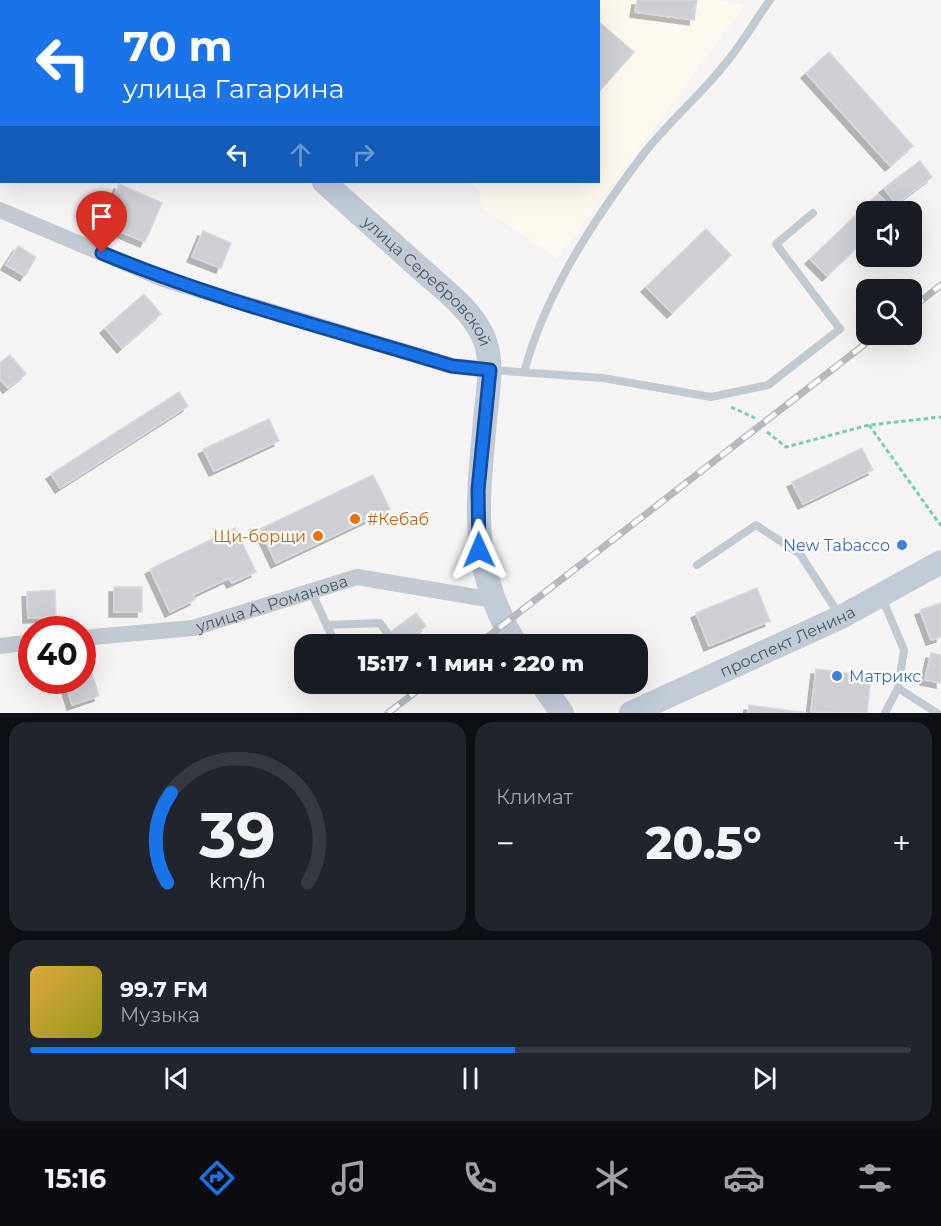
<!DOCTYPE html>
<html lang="ru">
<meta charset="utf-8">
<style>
:root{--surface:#171b24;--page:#20242c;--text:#f1f3f6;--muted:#9ea1a6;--line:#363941;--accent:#1a73e8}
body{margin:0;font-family:Montserrat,sans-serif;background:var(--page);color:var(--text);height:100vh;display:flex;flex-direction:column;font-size:22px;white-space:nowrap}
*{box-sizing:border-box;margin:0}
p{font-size:20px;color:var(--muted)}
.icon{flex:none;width:33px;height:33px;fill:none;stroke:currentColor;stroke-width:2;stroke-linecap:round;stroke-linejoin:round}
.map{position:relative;height:713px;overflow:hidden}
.sheet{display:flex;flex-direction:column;gap:9px;padding:9px;background:#0d0f14;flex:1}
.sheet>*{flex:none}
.top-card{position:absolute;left:0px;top:0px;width:600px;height:183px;box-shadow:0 6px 24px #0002;background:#1a73e8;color:#fff;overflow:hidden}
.controls{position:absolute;left:856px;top:201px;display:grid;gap:12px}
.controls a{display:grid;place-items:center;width:66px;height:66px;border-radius:12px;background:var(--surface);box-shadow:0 6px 24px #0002;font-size:30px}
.speed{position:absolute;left:18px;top:616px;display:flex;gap:12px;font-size:30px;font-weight:700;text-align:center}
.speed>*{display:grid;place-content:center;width:78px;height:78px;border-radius:50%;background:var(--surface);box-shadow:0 6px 24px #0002;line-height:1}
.speed .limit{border:9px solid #d22;background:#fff;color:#111}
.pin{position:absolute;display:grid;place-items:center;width:51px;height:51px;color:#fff;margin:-62px -26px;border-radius:50% 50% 50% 0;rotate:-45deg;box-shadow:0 0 6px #0007}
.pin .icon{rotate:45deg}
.me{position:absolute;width:66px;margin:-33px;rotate:359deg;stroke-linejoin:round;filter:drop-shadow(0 0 4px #0008)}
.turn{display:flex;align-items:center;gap:21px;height:126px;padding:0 24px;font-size:27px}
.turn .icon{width:78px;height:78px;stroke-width:2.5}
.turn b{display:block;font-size:42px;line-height:51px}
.lanes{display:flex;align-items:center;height:57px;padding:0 24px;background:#0003;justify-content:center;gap:30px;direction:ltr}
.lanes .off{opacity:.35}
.big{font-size:45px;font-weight:800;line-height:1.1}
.sheet .card{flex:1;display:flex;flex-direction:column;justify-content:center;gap:9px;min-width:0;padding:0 21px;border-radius:18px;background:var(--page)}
.sheet .dial{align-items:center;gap:0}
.dial svg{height:156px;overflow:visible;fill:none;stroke:var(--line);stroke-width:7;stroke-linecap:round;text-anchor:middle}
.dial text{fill:var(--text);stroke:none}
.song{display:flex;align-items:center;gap:18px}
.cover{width:72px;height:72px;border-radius:9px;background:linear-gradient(135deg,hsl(40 70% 55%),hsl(60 70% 35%))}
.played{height:6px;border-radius:3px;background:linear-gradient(90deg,var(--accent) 55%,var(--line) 55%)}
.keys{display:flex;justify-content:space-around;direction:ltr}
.heat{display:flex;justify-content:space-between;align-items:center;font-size:33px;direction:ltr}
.sheet .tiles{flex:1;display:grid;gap:9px;grid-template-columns:1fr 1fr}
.card:last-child{grid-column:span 2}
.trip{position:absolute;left:294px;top:634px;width:354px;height:60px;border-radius:18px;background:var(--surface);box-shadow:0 6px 24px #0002;font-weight:800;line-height:60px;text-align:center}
.dock{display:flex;height:96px;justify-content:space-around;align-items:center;background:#090b0e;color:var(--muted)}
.dock .icon{width:42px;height:42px}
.dock .current{color:var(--accent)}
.dock b{font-size:27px;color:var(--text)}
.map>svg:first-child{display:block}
</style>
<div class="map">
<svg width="941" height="713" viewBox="0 0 941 713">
<defs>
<filter id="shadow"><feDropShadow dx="-5" dy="5" stdDeviation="0" flood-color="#0004"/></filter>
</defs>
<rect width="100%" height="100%" fill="#f5f3f3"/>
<path fill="#fdf9ef" d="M451 0H718L745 5 557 259 483 208 479 191 468 182H598V2Z"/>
<g fill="#cdcfd5" stroke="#d7d9de" stroke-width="1.5" filter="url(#shadow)">
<path d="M637 0H697L694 20 635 12Z"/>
<path d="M599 22 634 52 598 93V23Z"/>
<path d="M829 52 913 146 890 166 806 73Z"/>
<path d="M920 161 932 177 896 204 884 188Z"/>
<path d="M119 184 162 203 145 242 102 224Z"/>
<path d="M878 194 895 211 867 212V238L827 276 810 259Z"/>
<path d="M706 229 731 255 672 313 646 287Z"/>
<path d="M203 231 231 243 221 268 192 257Z"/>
<path d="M18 246 36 257 25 276 6 265Z"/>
<path d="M144 294 161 314 122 348 105 328Z"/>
<path d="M10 355 26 374 8 388 0 379V363Z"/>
<path d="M179 392 188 406 60 488 51 474Z"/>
<path d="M269 419 279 441 214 471 203 449Z"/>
<path d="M862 448 873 470 803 504 792 482Z"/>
<path d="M373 475 390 509 276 563 260 529Z"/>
<path d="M235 528 256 572 232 583 229 578 193 595 195 600 170 612 150 569Z"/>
<rect x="114" y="587" width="28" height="25"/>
<path d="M757 588 770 621 709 646 696 613Z"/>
<path d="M55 590 56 617 28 618 27 592Z"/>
<path d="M941 603V637L931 640 920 610Z"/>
<path d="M416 613 426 626 400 645H373Z"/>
<path d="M931 653 941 655V683L925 680Z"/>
<path d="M816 669 871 676 867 713 811 712Z"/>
<path d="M91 671 99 696 72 705 65 681H82V673Z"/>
<path d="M749 705 807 713H748Z"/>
</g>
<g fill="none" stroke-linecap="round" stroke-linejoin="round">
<g stroke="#7ad0a6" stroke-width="3" stroke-dasharray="4.5 3" stroke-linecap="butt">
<path d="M731 407 755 418"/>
<path d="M869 425 941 526"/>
<path d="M767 432 786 447 869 425 941 417"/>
</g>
<g stroke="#c1cad2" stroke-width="8">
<path d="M492 370 603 378 711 397 768 385 840 329 776 244 813 213"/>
<path d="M524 372C546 292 593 221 642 156 667 123 700 96 725 64 742 44 755 21 770 0"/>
<path d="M697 565 756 525 800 554 840 616"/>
<path d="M311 591 336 645"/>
<path d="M882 598 904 650 898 688 885 713"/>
<path d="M327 625 380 623 388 634"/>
<path d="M898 688 937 713"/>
</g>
<g stroke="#c1cad2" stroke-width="16">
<path d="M0 210 163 279 452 366 490 370"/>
<path id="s1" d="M82 638 193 628 357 577 493 600"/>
<path d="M0 646 32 642"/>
</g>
<g stroke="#c1cbd6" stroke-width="24">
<path d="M170 0 171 2"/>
<path id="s2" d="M324 182C356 211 389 240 422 270 443 289 471 309 483 336 495 362 487 394 485 421 477 508 469 567 516 645"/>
<path d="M542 684 562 713"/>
<path id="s3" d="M631 713 841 617 941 562"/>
</g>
<defs>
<g id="rail">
<path d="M912 308 941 285"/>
<path d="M477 645 878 334"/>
<path d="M388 713 426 684"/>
</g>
</defs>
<use href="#rail" stroke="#b5b8bd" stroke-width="7"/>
<use href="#rail" stroke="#fff" stroke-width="4.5" stroke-dasharray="14" stroke-linecap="butt"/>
</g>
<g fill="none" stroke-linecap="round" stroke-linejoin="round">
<defs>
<path id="route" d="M102 253C215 300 335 330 452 366L490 370 478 490 479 550"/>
</defs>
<use href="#route" stroke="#114b97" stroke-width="15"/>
<use href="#route" stroke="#1a73e8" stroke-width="10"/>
</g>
<g fill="#e8710a" stroke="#fff" stroke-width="2">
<circle cx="355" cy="519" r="6"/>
<circle cx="318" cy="536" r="6"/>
</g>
<g fill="#3f7fe0" stroke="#fff" stroke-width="2">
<circle cx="902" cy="545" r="6"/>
<circle cx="837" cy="676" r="6"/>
</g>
<g text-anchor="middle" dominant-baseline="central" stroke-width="4.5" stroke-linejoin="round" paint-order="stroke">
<g font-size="16" fill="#4a5661" stroke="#fff">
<text stroke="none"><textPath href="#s2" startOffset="144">улица Серебровской</textPath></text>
<text stroke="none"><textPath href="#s1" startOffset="194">улица А. Романова</textPath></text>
<text stroke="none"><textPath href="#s3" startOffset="172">проспект Ленина</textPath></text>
</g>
<g font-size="16" fill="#c56008" stroke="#fff" text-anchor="start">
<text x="367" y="519">#Кебаб</text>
<text x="306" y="536" text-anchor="end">Щи-борщи</text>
</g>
<g font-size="16" fill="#366cbe" stroke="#fff" text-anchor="end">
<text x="890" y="545">New Tabacco</text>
<text x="849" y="676" text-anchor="start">Матрикс</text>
</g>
</g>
</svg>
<div class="controls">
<a><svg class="icon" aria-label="sound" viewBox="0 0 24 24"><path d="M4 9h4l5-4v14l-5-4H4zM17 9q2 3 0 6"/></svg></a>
<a><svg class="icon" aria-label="search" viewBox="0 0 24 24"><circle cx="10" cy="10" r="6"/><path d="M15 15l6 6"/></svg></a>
</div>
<div class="speed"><div class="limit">40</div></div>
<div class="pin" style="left:102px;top:253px;background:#d93025"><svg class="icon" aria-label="arrive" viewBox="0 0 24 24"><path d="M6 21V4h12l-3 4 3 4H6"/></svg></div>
<svg class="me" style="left:479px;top:550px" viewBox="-20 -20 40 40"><path d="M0-17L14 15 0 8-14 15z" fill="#1a73e8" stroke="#fff" stroke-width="4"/></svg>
<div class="trip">15:17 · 1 мин · 220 m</div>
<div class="top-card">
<div class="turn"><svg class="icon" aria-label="left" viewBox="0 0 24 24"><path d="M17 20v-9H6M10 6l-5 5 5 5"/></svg><div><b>70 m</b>улица Гагарина</div></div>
<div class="lanes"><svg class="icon" aria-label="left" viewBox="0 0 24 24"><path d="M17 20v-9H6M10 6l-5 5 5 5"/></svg><svg class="icon off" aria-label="ahead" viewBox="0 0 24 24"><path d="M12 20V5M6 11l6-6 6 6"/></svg><svg class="icon off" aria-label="right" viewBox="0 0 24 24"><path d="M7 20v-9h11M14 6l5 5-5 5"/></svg></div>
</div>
</div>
<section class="sheet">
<div class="tiles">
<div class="card dial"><svg viewBox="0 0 100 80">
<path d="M14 69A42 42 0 1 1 86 69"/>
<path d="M14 69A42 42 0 0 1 16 23" stroke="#1a73e8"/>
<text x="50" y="56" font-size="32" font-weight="700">39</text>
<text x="50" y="72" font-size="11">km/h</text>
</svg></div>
<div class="card"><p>Климат</p>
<div class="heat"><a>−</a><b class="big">20.5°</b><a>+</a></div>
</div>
<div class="card">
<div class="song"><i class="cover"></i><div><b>99.7 FM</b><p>Музыка</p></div></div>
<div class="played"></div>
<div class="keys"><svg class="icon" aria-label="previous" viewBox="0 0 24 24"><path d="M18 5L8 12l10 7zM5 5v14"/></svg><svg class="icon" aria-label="pause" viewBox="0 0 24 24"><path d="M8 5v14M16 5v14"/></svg><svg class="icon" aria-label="next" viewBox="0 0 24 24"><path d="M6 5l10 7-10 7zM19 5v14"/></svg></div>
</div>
</div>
</section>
<nav class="dock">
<b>15:16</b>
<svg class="icon current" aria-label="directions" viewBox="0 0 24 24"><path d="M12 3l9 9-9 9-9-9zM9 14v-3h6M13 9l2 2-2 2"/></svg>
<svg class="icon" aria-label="music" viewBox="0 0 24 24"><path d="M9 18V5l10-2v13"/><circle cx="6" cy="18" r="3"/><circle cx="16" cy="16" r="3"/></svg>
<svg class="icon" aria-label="phone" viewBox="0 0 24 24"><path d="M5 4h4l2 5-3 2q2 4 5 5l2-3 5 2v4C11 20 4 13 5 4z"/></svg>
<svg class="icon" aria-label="climate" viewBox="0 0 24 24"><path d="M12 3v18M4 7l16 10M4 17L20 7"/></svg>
<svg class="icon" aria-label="car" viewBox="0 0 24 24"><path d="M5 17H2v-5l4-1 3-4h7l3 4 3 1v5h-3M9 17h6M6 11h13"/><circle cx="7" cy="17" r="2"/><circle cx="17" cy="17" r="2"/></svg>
<svg class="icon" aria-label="filters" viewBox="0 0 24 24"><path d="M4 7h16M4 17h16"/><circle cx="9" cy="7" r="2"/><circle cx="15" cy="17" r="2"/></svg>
</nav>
